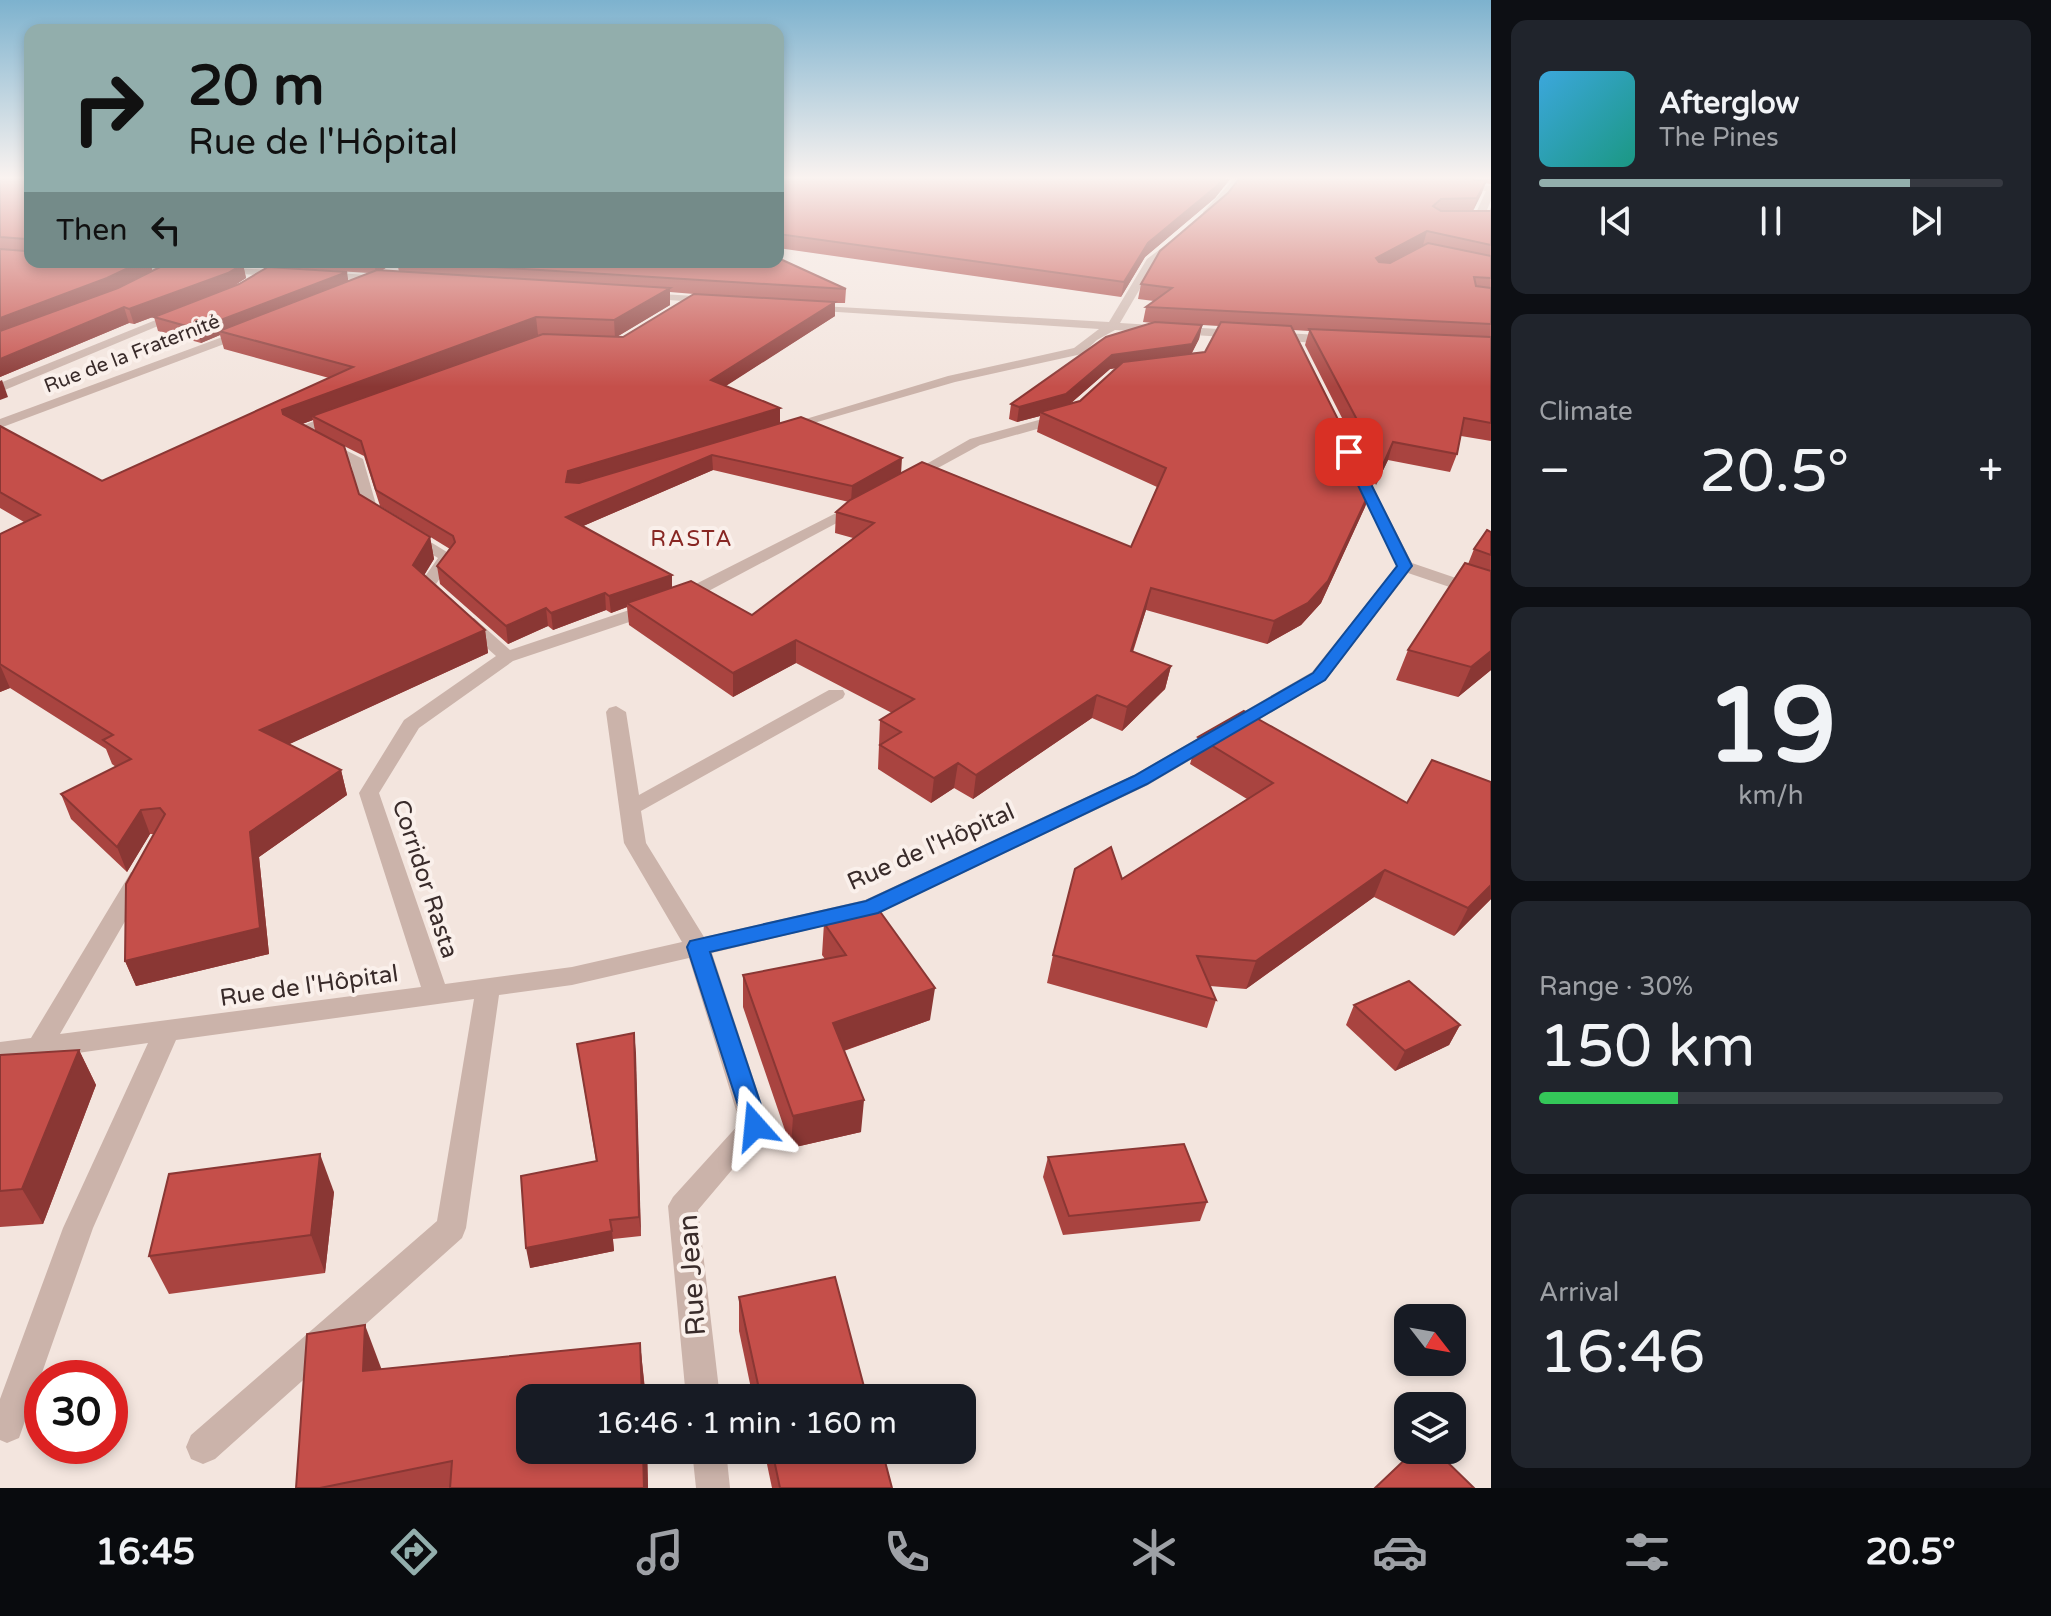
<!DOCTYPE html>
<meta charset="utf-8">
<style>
:root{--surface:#171b24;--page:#20242c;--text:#f1f3f6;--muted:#9ea1a6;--line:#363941;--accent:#92aeac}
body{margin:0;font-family:"Varela Round",sans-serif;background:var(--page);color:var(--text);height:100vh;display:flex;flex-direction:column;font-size:30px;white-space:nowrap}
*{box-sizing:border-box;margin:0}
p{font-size:26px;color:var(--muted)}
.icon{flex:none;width:44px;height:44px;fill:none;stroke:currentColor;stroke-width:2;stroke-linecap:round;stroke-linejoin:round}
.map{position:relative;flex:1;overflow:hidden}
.sheet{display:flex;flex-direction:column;gap:20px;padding:20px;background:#0d0f14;width:560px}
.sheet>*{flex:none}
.banner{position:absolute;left:24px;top:24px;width:760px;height:244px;border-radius:16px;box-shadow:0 4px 12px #0003;background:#92aeac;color:#111;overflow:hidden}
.needle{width:52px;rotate:121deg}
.controls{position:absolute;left:1394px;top:1304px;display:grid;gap:16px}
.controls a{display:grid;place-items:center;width:72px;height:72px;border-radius:16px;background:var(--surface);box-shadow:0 4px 12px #0003;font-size:40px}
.speed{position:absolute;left:24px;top:1360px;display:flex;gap:16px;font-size:40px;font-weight:700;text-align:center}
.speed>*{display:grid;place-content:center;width:104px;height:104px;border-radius:50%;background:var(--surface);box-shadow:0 4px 12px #0003;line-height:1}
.speed .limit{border:12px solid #d22;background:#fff;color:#111}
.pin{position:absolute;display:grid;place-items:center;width:68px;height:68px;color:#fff;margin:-34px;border-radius:16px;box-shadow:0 4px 12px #0006}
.me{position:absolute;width:88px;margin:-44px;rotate:342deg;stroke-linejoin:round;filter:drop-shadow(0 0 6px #0008)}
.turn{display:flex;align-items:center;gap:28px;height:168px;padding:0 32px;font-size:36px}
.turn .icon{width:104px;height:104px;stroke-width:2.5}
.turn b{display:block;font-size:56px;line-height:68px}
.then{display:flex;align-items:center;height:76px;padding:0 32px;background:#0003;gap:16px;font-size:30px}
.big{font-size:60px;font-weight:600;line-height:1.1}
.sheet .widget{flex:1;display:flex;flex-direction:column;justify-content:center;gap:12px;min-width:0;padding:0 28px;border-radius:16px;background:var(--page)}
.sheet .dial{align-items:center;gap:0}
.dial b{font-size:104px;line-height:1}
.song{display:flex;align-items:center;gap:24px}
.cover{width:96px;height:96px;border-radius:12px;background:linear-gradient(135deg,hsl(200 70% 55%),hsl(170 70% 35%))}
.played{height:8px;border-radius:4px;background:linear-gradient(90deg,var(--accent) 80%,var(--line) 80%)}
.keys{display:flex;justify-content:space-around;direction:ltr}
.heat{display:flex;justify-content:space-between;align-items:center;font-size:44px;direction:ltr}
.charge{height:12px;border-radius:6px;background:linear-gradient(90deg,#34c759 30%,var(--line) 0)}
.trip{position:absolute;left:516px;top:1384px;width:460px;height:80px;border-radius:16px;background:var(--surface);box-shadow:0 4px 12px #0003;font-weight:600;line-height:80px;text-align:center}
.tabs{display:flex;height:128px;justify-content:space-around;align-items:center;background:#090b0e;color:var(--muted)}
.tabs .icon{width:56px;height:56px}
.tabs .on{color:var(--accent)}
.tabs b{font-size:36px;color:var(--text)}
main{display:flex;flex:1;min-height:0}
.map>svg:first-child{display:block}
</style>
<main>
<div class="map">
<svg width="1491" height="1488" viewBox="0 0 1491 1488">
<rect width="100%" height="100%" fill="#f3e5de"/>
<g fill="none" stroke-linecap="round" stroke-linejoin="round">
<g fill="#cbb3aa" fill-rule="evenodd">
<path d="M1234 179H1242L1209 216H1203V212Z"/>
<path d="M1401 179 1491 186V200L1485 215 1491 216V222L1474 217 1486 191Z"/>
<path d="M1176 237 1181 240 1155 263 1120 323 1334 336 1340 340 1334 344 1115 330 1097 340 1082 354 955 382 783 432 776 428 948 376 1074 348 1099 329 807 310 803 309V305L1109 322 1147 259Z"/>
<path d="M80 262 189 265 194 268 189 271 85 265Z"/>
<path d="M221 267 284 271 289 274 284 277 217 272 216 270Z"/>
<path d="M320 272 384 276 389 279 384 282 316 277V273Z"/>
<path d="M644 293 712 297 718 300 712 303 640 298 638 296Z"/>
<path d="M178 311 184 314 182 316 0 392V383Z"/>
<path d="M247 328 251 330V334L0 428V419Z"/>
<path d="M334 413 346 416 308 431 363 459 377 508 388 515V521C358 526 357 486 351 464L289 431Z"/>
<path d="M1064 413 1069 414V420L980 445 914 481 909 482 902 478 970 439Z"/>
<path d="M1358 467 1365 471 1412 563 1491 590V601L1408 573 1326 680 1148 785 879 913 712 953 769 1126 698 1210 720 1398H686L668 1206 673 1197 740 1123 689 958 572 985 499 995 466 1228 462 1238 215 1459 203 1464 191 1459 186 1447 191 1435 437 1221 474 999 176 1040 93 1228 19 1438 7 1443 0 1440V1399L63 1228 148 1043 0 1064V1042L31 1038 131 872H147L150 878 60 1034 421 987 359 793 404 720 496 656 462 626 459 622 462 618H474L510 650 674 595 852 505 857 503 865 508 686 603 513 661 419 728 379 793 445 984 572 967 682 942 624 843 606 712 609 708 616 706 626 712 639 795 829 690H843L845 694 843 698 641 811 646 843 704 937 865 900 1134 775 1312 672 1397 566 1351 471Z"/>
<path d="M411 530 455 557 436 584 450 598 447 602H435L419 585 438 558 405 538V532Z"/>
<path d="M692 1450H726L730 1488H696Z"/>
</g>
</g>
<g fill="#a94440" fill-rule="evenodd">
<path d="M0 179H30V262H150L152 271 170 262H395L381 271 399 272 397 262H778L846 289 845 303H835V316L725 386 780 423 901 473 1131 547 1157 487 1037 432 1040 416 1017 422 1009 419 1011 404 1153 323 1143 322 1146 307 1154 301 1138 299 1141 284 1228 193 1239 179H1491V184L1485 183 1473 211H1490L1491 207V441L1461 436 1457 454 1450 472 1388 460 1376 485 1305 345 1309 331 1293 330 1372 487 1365 507 1321 603 1301 625 1267 644 1146 610 1133 652 1171 666 1165 689 1122 731 1092 718 973 799 954 788 931 803 878 769 880 720 892 713 796 663 733 697 629 625 627 607 611 613 606 610 553 630 548 626 508 644 440 584 437 566 450 549 380 506 364 456 344 446 359 494 430 537 434 559 424 575 485 630 488 653 289 744 341 770 347 795 259 857 269 954 136 986 125 961 154 834H150L127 872 71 819 61 794 116 767 112 764 106 749 10 688 0 692V534L24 522 0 508V426L102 481 329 378 224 349 220 335 201 343 158 331 154 317 196 301 134 324 129 323 0 377ZM243 265 369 273 348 281 235 285 246 278ZM670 292 694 294 623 337 618 336 670 305ZM1202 325 1219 326 1205 352 1192 353 1199 339ZM1116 368 1080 401 1070 404 1110 369ZM313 420 315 431 302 424ZM713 470 849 502 836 512 835 533 853 538 752 615 672 588 583 526Z"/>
<path d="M778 179H1230L1215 198 1145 257 1121 297 778 248Z"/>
<path d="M1491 532V670L1458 697 1396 680 1408 650 1468 564 1474 549Z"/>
<path d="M1198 737 1407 803 1491 782V899L1454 936 1374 897 1246 989 1210 986 1216 1000 1207 1028 1047 983 1053 955 1122 879 1247 799 1190 764Z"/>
<path d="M824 923 930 1020 844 1051 861 1132 791 1148 743 1007V975L825 959 822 955Z"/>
<path d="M1354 1005 1460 1025 1449 1045 1395 1071 1346 1025Z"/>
<path d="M634 1033 641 1236 613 1239 614 1251 530 1268 596 1161 577 1044Z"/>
<path d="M79 1050 96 1085 43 1224 0 1227V1055Z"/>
<path d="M1048 1157 1207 1202 1200 1221 1063 1235 1043 1177Z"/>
<path d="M334 1192 325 1273 169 1294 149 1256Z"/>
<path d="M739 1297 867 1398H753L739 1331Z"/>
<path d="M640 1343 646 1398H530V1450H647L648 1488H296L381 1369Z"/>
<path d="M764 1450H882L892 1488H772Z"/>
</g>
<g fill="#8a3734">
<path d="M1223 179H1230L1215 198 1145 257 1121 297 1124 282 1148 243Z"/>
<path d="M1486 181 1482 193 1473 211 1477 198Z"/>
<path d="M1427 231 1423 245 1372 272 1376 258Z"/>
<path d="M141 262H150L153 272 112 293 0 336V318Z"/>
<path d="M374 262H395L376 274Z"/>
<path d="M243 264 246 278 232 287 134 324 129 309Z"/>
<path d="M347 272 349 285 219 331 220 335 201 343 197 329Z"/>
<path d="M670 288V305L615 338 614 320Z"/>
<path d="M835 302V316L712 395 711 380Z"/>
<path d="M124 307 129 323 0 377V359Z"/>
<path d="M536 317 538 335 316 418 312 416 313 420 286 430 282 410Z"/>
<path d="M1202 325 1199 339 1189 358 1110 369 1064 409 1040 412V416L1017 422 1019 407 1112 355Z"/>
<path d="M2 380 8 397 0 400V381Z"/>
<path d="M780 408V423L569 487 566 482 568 471Z"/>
<path d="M1393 442 1388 460 1376 485 1382 467Z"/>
<path d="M712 455 713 470 567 533 566 517Z"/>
<path d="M902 458 901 474 851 502 852 486Z"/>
<path d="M1372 487 1365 507 1321 603 1301 625 1267 644 1274 621Z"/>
<path d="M430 537 434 559 417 587 413 565Z"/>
<path d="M672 575V592L627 603V607L611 613 609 596Z"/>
<path d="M1151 588 1146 610 1125 674 1131 651Z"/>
<path d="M605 593 606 610 553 630 551 613Z"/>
<path d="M546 608 548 626 508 644 506 626Z"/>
<path d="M485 630 488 653 268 754 260 730Z"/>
<path d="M796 640V663L733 697V673Z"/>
<path d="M1491 651V670L1458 697 1471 667Z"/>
<path d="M0 665 10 688 0 692Z"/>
<path d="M1171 666 1165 689 1122 731 1127 707Z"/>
<path d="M1097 695 1092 718 973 799 976 775Z"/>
<path d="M958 763 954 788 931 803 934 778Z"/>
<path d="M341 770 347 795 259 857 269 954 136 986 125 961 250 832Z"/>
<path d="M141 810 150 834 127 872 117 847Z"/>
<path d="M1385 870 1374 897 1246 989 1256 961Z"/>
<path d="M1491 885V899L1454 936 1468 908Z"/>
<path d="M935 988 930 1020 831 1055 833 1023Z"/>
<path d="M1460 1025 1449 1045 1395 1071 1405 1051Z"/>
<path d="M634 1033 636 1053 641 1236 639 1217Z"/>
<path d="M79 1050 96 1085 43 1224 22 1189Z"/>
<path d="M864 1100 861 1132 791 1148 793 1116Z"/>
<path d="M320 1154 334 1192 325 1273 311 1235Z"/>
<path d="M612 1231 614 1251 530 1268 526 1248Z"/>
<path d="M365 1325 383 1373 363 1371Z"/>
<path d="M640 1343 645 1392 646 1398H642Z"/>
<path d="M643 1450H647L648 1488H644Z"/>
</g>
<g fill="#c54f4a" stroke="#8a3734" stroke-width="2">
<path d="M0 179H30V262H141L107 278 0 318V249L25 251 28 242 26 239 0 237Z"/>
<path d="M778 179H1223L1218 185 1148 243 1124 282 778 234Z"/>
<path d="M1239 179H1470L1486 181 1477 198 1441 199 1433 206 1441 211H1491V245L1427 231 1376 258 1379 262 1390 263 1428 243 1491 256V278L1474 277 1476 286 1491 288V324L1146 307 1172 288 1141 284 1160 251 1228 193Z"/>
<path d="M778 258 846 289 412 262H778Z"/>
<path d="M170 262H212L243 264 228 273 129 309 124 307 0 359V331L118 288Z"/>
<path d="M268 267 347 272 197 329 154 317 239 284Z"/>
<path d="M377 270 670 288 614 320 536 317 282 410 283 414 344 446 359 494 430 537 413 565 485 630 260 730 341 770 250 832 260 928 125 961 126 884 165 814 160 808 141 810 117 847 61 794 131 759 103 740 113 735 0 664V534L40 515 0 492V426L102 481 353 367 219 331Z"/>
<path d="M694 294 835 302 711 380 780 408 568 471 566 482 579 483 801 417 902 458 852 486 712 455 566 517 672 575 609 596 605 593 551 613 546 608 506 626 437 566 455 542 453 536 376 490 361 441 312 416 543 334 623 337Z"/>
<path d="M1155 322 1202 325 1192 344 1112 355 1066 394 1019 407 1011 404 1106 337Z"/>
<path d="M1221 322 1291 326 1372 487 1328 581 1308 603 1274 621 1151 588 1131 651 1171 666 1127 707 1097 695 976 775 958 763 934 778 880 745 901 732 880 720 914 699 796 640 733 673 627 603 691 581 752 615 874 523 836 512 850 500 922 462 1131 547 1166 468 1040 412 1080 401 1123 362 1205 352Z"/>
<path d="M1309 329 1491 337V423L1464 418 1457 454 1393 442 1382 467Z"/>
<path d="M1487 530 1491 532V555L1474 549Z"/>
<path d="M1465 563 1491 571V651L1471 667 1408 650Z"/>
<path d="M1244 711 1407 803 1432 760 1491 782V885L1468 908 1385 870 1256 961 1197 956 1216 1000 1053 955 1075 869 1111 847 1122 879 1273 783 1198 737Z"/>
<path d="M876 906 935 988 833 1023 864 1100 793 1116 743 975 846 955 824 923Z"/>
<path d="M1409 981 1460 1025 1405 1051 1354 1005Z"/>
<path d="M634 1033 639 1217 610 1220 612 1231 526 1248 521 1176 597 1161 577 1044Z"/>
<path d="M79 1050 22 1189 0 1191V1055Z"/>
<path d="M1184 1144 1207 1202 1069 1216 1048 1157Z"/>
<path d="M320 1154 311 1235 149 1256 169 1174Z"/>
<path d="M835 1277 867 1398H761L739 1297Z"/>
<path d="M365 1325 363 1371 640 1343 642 1398H530V1450H643L644 1488H450L452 1461 320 1488H296L307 1334Z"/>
<path d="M772 1450H882L892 1488H780Z"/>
<path d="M1415 1450H1435L1474 1488H1375Z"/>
</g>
<linearGradient id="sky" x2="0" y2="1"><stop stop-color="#7db2ce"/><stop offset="0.46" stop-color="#faf3f0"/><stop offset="1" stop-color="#faf3f0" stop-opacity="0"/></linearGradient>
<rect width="1491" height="387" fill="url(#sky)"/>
<path fill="#1a73e8" stroke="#114b97" stroke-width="2" d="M1349 449 1355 452 1412 566 1325 680 1147 784 878 913 710 952 768 1126 764 1133 755 1136 747 1133 687 947 690 941 866 901 1134 776 1313 673 1397 566 1342 452Z"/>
<g text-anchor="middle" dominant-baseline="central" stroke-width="8" stroke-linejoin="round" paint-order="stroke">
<g font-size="20" fill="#392b2a" stroke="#faf0eb">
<text transform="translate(132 354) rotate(-21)">Rue de la Fraternité</text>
</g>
<g font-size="22" letter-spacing="2" fill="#882723" stroke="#faf0eb">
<text x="692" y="539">RASTA</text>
</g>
<g font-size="24" fill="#392b2a" stroke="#faf0eb">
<text transform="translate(931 847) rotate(-24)">Rue de l'Hôpital</text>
<text transform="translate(425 879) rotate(72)">Corridor Rasta</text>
<text transform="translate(309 986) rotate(-8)">Rue de l'Hôpital</text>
</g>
<g font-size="28" fill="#392b2a" stroke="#faf0eb">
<text transform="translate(692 1275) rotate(-94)">Rue Jean</text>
</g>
</g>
</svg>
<div class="controls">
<a><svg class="needle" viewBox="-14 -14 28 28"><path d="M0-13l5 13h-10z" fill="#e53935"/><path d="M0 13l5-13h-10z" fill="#9ea1a6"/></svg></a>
<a><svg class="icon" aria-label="layers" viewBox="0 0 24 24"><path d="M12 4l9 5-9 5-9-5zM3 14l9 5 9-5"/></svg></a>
</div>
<div class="speed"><div class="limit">30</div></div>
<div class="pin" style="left:1349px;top:452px;background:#d93025"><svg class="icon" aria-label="arrive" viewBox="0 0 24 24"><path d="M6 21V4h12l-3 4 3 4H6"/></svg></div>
<svg class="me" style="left:755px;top:1126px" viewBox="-20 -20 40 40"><path d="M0-17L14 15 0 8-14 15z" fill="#1a73e8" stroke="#fff" stroke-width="4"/></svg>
<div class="trip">16:46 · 1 min · 160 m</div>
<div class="banner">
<div class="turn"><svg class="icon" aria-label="right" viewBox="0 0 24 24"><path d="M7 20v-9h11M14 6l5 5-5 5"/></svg><div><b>20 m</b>Rue de l'Hôpital</div></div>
<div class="then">Then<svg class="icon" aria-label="left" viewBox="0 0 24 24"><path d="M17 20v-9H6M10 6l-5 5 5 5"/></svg></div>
</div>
</div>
<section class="sheet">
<div class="widget">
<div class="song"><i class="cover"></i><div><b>Afterglow</b><p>The Pines</p></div></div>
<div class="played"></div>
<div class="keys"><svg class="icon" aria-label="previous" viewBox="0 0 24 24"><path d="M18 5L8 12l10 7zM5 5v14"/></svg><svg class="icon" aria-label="pause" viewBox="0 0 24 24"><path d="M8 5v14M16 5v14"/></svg><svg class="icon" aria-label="next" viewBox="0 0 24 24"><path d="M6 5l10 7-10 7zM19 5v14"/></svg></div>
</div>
<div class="widget"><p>Climate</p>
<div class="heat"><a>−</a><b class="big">20.5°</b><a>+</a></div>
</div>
<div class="widget dial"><b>19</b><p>km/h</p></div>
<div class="widget"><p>Range · 30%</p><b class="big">150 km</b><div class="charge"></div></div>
<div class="widget"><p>Arrival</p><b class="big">16:46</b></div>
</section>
</main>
<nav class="tabs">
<b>16:45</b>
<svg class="icon on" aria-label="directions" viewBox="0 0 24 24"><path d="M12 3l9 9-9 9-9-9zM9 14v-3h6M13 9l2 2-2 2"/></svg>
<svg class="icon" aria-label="music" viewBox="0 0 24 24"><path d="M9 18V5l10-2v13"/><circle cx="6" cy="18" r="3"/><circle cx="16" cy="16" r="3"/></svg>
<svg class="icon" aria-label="phone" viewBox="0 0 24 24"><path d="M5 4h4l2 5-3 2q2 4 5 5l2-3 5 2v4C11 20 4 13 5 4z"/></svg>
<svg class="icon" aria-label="climate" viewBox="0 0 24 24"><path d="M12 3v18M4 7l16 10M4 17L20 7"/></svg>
<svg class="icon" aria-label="car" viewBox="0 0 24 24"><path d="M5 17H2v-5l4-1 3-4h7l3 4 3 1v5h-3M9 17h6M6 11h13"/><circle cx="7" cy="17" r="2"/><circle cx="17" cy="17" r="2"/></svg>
<svg class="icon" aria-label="filters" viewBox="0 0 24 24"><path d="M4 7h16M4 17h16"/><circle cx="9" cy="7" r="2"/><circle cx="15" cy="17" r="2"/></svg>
<b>20.5°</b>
</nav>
